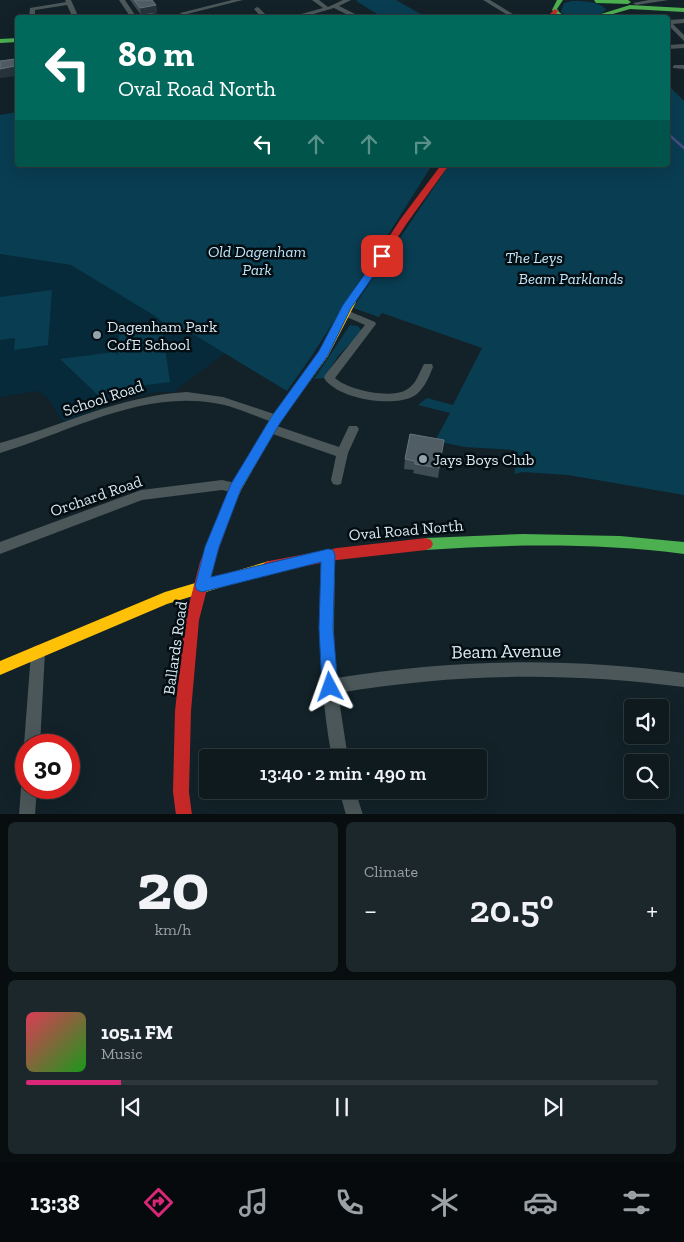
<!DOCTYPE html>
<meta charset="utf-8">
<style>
:root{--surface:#0e1a1e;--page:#1c272b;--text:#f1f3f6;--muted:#9ba1a4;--line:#2e383c;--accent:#db2777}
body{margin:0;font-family:"Zilla Slab",serif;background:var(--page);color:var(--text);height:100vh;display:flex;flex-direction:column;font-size:19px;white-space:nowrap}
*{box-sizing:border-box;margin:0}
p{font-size:16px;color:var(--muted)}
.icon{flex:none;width:28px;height:28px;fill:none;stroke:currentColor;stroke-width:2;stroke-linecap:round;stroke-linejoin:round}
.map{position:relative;height:814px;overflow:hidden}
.sheet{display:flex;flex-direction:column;gap:8px;padding:8px;background:#080e10;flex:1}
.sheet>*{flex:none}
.top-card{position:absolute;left:15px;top:15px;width:655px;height:152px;border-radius:5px;box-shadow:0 5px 20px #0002,0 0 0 1px var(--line);background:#00695c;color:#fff;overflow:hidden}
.fabs{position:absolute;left:624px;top:699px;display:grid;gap:10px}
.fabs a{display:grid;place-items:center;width:45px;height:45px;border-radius:5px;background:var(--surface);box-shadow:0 5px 20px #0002,0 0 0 1px var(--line);font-size:25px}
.speed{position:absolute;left:15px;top:734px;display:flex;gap:10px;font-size:25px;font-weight:700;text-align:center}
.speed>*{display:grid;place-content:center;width:65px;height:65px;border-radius:50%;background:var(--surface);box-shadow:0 5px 20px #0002,0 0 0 1px var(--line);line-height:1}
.speed .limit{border:8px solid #d22;background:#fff;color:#111}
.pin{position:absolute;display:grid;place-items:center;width:42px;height:42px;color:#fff;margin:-21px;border-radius:10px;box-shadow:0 2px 8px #0006}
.me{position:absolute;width:55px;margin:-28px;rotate:356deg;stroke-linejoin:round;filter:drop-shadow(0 0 4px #0008)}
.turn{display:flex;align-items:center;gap:18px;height:105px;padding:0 20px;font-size:22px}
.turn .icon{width:65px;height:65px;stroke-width:2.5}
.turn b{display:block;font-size:35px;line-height:42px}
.lanes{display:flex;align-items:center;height:48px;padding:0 20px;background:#0003;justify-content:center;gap:25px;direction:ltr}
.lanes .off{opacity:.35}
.big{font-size:38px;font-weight:600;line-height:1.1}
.sheet .card{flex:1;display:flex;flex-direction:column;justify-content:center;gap:8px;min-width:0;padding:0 18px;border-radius:8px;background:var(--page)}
.sheet .dial{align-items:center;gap:0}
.dial b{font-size:65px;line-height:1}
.song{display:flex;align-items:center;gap:15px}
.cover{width:60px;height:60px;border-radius:8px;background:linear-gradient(135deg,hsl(350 70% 55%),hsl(120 70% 35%))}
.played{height:5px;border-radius:2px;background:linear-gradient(90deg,var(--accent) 15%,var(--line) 15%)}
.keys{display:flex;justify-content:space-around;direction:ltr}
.heat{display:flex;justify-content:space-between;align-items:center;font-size:28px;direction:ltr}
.sheet .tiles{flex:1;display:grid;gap:8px;grid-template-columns:1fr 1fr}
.card:last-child{grid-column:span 2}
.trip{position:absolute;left:199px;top:749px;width:288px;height:50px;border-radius:5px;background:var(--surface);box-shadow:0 5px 20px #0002,0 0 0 1px var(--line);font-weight:600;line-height:50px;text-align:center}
.dock{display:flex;height:80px;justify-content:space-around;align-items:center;background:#060a0c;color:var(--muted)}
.dock .icon{width:35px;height:35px}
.dock .current{color:var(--accent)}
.dock b{font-size:22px;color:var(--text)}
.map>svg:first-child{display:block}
</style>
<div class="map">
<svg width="684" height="815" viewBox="0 0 684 815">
<rect width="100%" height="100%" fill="#122228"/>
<path fill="#062a39" d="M0 254 71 265 153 314 167 326 188 331 225 353 173 392H156L125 399 63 422 49 399 38 391 0 397Z"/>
<g fill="#093d52">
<path d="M358 0H396L424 16 449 14 454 15 448 18 382 17 356 1Z"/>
<path d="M572 1C582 1 601 1 606 10 594 20 574 20 561 12L564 3Z"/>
<path d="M668 85 684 101V495L568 475 522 472 515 474 514 450 465 447 435 441 450 413 418 405 427 398 453 405 482 348 382 313 379 317 353 308 449 165H668Z"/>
<path d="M17 112 18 165H432L313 354 287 391 188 331 167 326 155 316 71 265 0 254V115Z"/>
<path d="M52 290 48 345 14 350 15 338 0 340V297Z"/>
<path d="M350 325 358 326 362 331 338 356 324 378 314 379Z"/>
<path d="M162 328 170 382 114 389 98 395 60 359 114 352 118 355 119 334Z"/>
</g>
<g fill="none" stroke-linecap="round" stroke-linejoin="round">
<path stroke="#414d7e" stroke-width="2.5" d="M668 134 684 148"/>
<g fill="#4b5759" fill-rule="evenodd">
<path d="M65 0H71L79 18H73L67 5 35 10V18L29 17 30 8 66 2Z"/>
<path d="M119 0H125L137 18H131Z"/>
<path d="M232 0H243L183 15 180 13Z"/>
<path d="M312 0H319L328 7 343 0H351L339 6 363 18H354L334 8 300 18H287L323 8Z"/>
<path d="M483 0H490L516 16 511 17Z"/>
<path d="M649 0H669L636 5 633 3Z"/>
<path d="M257 7 259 8 269 18H262L254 9Z"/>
<path d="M684 19V23L673 24 684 35V41L668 25V20Z"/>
<path d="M684 44V48L668 49V45Z"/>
<path d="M675 65H684V69L673 68V66Z"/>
<path d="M344 309 375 322 376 324 335 378C348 390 390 399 406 390 416 385 419 373 424 364H432L433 367C429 377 424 390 414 396 393 408 337 399 324 378L325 375 365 325 340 314 339 312 340 310Z"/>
<path d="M187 392 223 397 280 416 282 419 280 422 276 423C256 417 235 406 214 403 139 391 70 432 0 453V443C65 425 118 396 187 392Z"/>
<path d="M271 424 339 447 349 426H357L359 429 348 453 341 484 337 485 333 484 331 480 336 456 267 432 265 429 267 426Z"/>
<path d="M222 480 240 484 242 488 240 492 236 493 222 490 142 500 0 554V542L141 490Z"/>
<path d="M328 549 333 551 335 555 334 631 336 678C454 659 566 657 684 673V687C566 672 455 673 338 693L348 758H332C319 690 319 623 321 555L323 551Z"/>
<path d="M38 645 43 647 45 652 40 745H26V750L24 745 31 652 33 647Z"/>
<path d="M26 781V788H37L35 815H19L21 788 23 782Z"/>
<path d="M339 790H355L363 815H346Z"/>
</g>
<g fill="#4caf50" fill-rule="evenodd">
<path d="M557 0H563L557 9 560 13 570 18H561L552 10Z"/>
<path d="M594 0H628L631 2 628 4 596 3Z"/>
<path d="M630 5 684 8V12L630 9 599 18H588Z"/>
<path d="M18 38V42L0 43V39Z"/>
<path d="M523 534 620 536 684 542V554C598 543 512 544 426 550L421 548 419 544 421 540 426 538Z"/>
</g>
<g fill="#ffc107" fill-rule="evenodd">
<path d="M351 299 356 302 328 356 280 422 241 490 232 511 228 512 224 511 222 507 232 484 272 416 320 351 346 302Z"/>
<path d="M269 561 274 563 276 567 274 571 167 604 0 675V661L165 592Z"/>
</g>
<g fill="#c62828" fill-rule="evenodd">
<path d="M555 9 558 11 553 18H546Z"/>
<path d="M441 165H449L407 223 354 304H348L346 302 348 300 400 220Z"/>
<path d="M228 502 232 503 234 507 214 562 199 620 191 711 189 792 192 815H176L173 792 175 711 185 620 200 562 222 507 224 503Z"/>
<path d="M426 538 431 540 433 544 431 548 426 550 337 560 269 573 264 571 262 567 264 563 269 561 337 548Z"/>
</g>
</g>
<g fill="#404c53">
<path d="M130 0H152L156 5 157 12 150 14 168 15V18H150V14L141 15Z"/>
<path d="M444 440 438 478 413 473 414 470 404 469 405 459Z"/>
</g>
<g fill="#27343b">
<path d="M156 5 157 12 141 15 140 8Z"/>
<path d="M15 59 18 67V76L0 78V69Z"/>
</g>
<g fill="#515d64" stroke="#66727a">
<path d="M134 0H152L156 5 140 8Z"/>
<path d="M150 14 168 15 166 18H152Z"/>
<path d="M15 59V66L0 69V61Z"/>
<path d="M410 434 444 440 439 468 415 464V461L405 459Z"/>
</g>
<path fill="#1a73e8" stroke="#114b97" d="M379 254 387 256 351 308 328 355 280 423 241 489 219 547 211 577 328 549 333 550 335 555 333 628 338 687 335 692 330 694 325 692 322 687 319 628 321 562 202 592 197 590 195 586 205 547 231 484 272 416 319 351 343 305Z"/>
<g fill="#93a3ab" stroke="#030d12" stroke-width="2">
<circle cx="97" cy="335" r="5"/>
<circle cx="423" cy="459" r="5"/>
</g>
<g text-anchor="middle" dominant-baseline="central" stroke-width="5" stroke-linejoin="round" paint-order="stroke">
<g font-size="16" font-style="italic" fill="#c1e6f9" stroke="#030d12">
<text x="257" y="251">Old Dagenham<tspan x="257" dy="18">Park</tspan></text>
<text x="534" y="257">The Leys</text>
<text x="571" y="278">Beam Parklands</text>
</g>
<g font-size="16" fill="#d8e8f1" stroke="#030d12" text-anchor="start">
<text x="107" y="326">Dagenham Park<tspan x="107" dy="18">CofE School</tspan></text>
<text x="433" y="459">Jays Boys Club</text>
</g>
<g font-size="16" fill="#d8e8f1" stroke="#030d12">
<text transform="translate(103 398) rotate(-18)">School Road</text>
<text transform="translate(96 496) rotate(-19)">Orchard Road</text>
<text transform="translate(406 530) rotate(-5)">Oval Road North</text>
<text transform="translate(175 648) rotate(-82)">Ballards Road</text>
</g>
<g font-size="19" fill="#d8e8f1" stroke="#030d12">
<text transform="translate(506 651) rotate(-1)">Beam Avenue</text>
</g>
</g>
</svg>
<div class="fabs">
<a><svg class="icon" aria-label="sound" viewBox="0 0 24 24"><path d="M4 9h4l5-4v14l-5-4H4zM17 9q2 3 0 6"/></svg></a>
<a><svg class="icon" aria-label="search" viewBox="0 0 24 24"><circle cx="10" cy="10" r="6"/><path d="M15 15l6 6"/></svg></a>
</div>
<div class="speed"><div class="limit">30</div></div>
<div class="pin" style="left:382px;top:256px;background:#d93025"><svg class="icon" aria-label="arrive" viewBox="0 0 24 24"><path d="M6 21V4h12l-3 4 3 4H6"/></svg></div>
<svg class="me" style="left:330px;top:687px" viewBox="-20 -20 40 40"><path d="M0-17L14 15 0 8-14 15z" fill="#1a73e8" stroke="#fff" stroke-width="4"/></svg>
<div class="trip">13:40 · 2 min · 490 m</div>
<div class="top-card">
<div class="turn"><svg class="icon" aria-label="left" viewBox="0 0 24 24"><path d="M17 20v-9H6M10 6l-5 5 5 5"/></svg><div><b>80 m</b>Oval Road North</div></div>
<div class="lanes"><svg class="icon" aria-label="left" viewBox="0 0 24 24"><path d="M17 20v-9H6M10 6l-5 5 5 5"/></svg><svg class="icon off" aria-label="ahead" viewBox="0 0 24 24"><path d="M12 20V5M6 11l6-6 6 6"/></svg><svg class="icon off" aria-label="ahead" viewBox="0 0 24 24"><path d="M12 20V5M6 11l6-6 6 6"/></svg><svg class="icon off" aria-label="right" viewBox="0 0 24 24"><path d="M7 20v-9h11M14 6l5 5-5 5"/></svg></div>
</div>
</div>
<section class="sheet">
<div class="tiles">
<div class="card dial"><b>20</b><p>km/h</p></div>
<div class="card"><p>Climate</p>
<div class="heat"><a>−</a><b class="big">20.5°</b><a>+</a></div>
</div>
<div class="card">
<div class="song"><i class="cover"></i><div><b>105.1 FM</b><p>Music</p></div></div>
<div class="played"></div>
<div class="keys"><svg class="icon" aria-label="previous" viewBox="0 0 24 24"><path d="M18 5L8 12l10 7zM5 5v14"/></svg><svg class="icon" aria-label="pause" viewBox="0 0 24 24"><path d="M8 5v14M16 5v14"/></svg><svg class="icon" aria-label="next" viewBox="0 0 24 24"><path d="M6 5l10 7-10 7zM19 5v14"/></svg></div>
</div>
</div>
</section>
<nav class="dock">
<b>13:38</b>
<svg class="icon current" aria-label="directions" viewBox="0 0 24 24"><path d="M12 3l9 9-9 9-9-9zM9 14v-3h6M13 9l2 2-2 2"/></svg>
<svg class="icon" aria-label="music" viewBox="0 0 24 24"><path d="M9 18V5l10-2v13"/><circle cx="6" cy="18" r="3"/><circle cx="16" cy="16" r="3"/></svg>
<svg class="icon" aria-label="phone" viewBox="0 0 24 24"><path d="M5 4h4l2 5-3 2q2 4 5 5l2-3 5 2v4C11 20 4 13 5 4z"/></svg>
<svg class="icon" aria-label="climate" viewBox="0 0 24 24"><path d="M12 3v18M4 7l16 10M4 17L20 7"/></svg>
<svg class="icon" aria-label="car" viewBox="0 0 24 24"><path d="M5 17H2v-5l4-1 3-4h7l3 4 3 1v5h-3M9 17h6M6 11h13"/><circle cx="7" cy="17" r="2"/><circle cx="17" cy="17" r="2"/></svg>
<svg class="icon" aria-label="filters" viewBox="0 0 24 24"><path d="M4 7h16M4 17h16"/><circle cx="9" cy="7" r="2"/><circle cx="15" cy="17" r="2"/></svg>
</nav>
